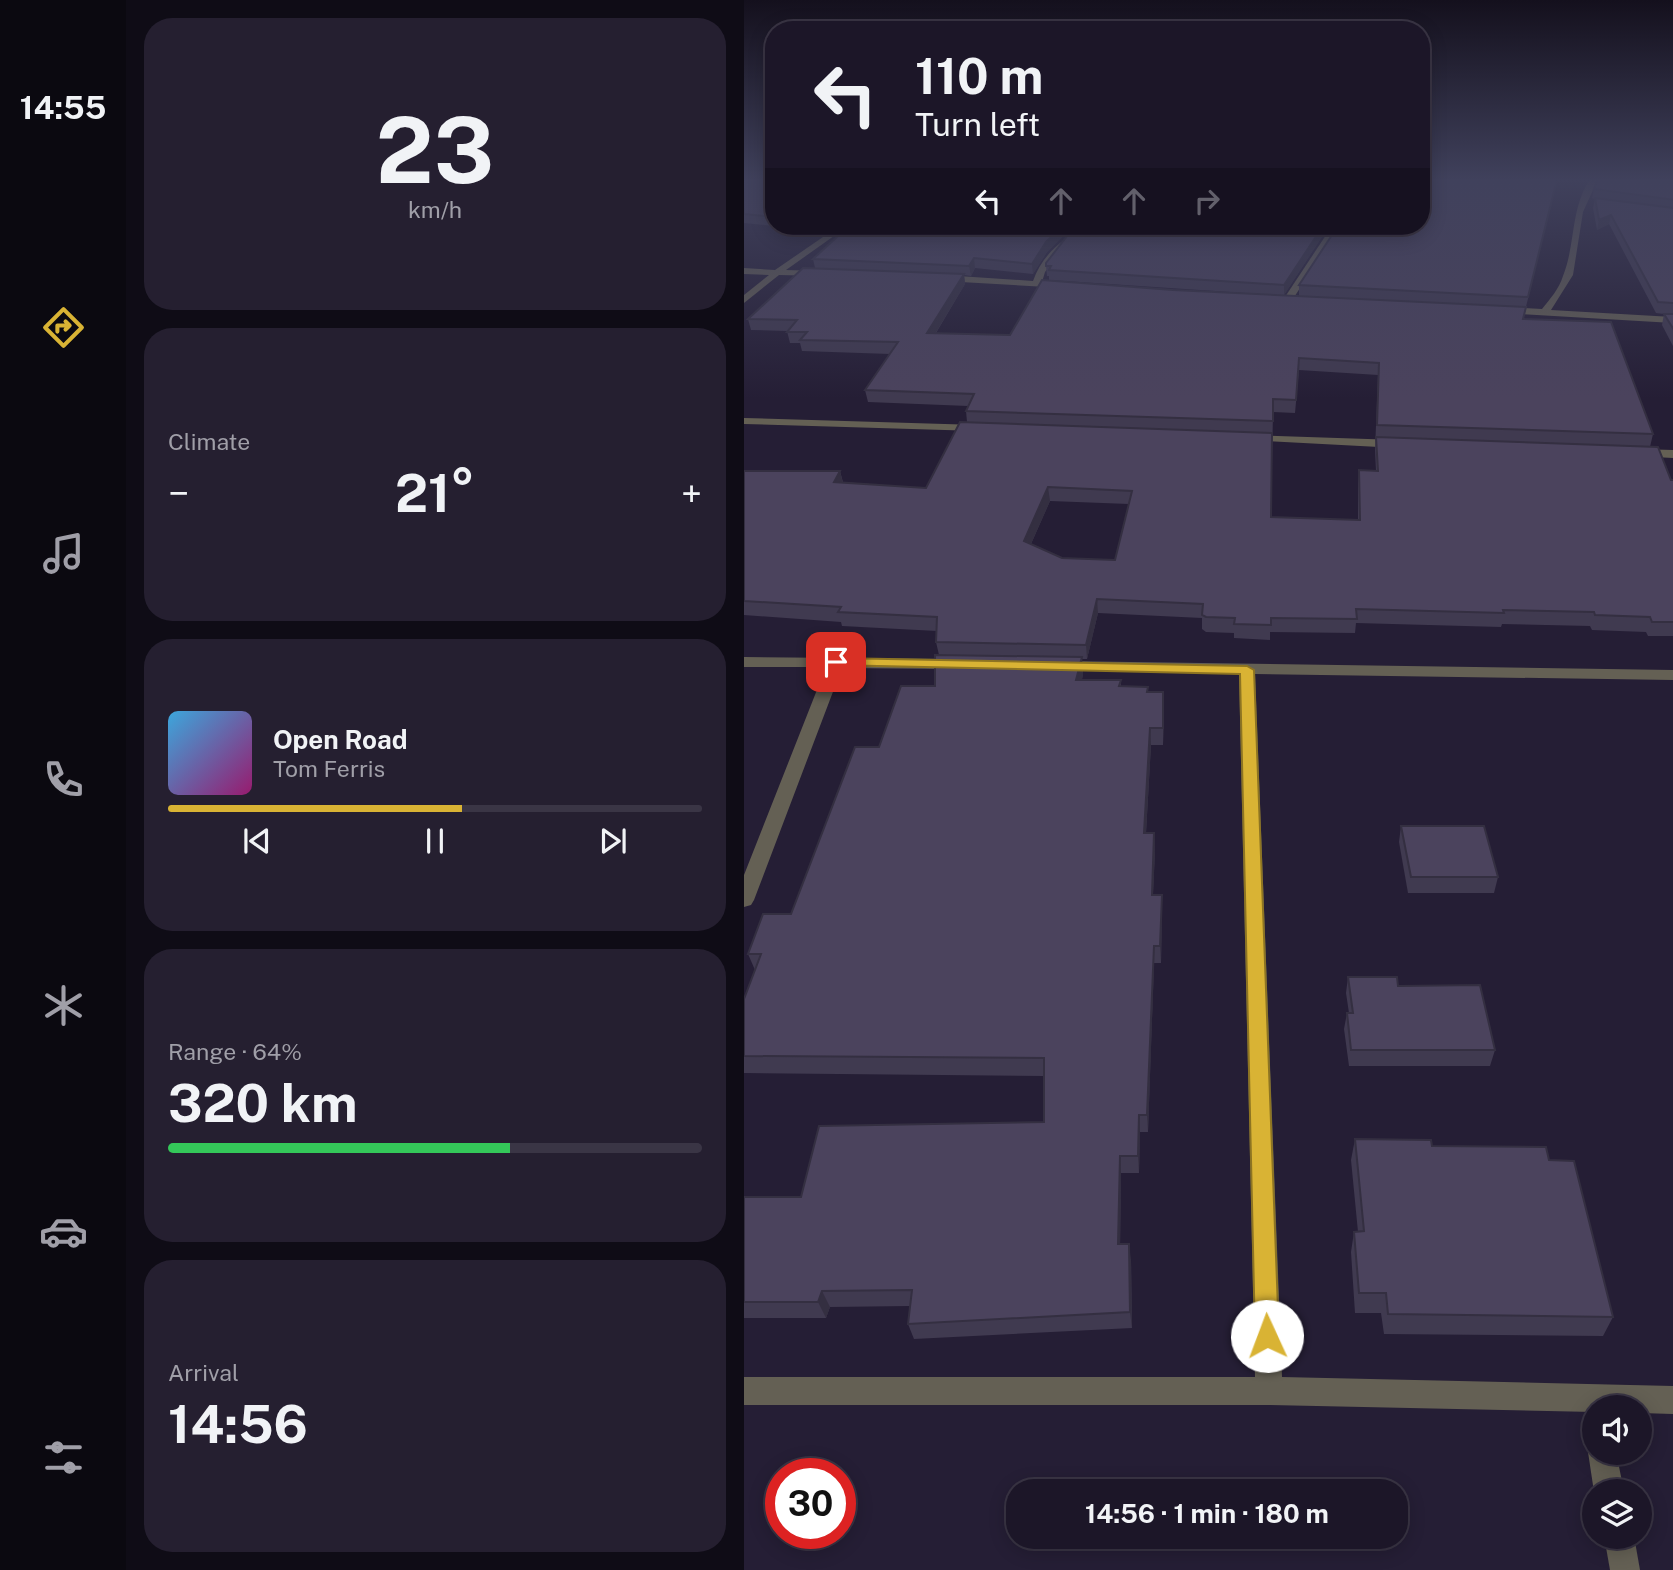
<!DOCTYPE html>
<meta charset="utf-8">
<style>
:root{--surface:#1c1628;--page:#251f30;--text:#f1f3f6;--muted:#a09fa8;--line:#3a3545;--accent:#d9b334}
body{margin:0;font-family:"Public Sans",sans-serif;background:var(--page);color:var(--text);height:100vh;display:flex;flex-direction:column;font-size:26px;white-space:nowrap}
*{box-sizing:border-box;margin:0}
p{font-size:23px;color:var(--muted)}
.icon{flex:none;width:38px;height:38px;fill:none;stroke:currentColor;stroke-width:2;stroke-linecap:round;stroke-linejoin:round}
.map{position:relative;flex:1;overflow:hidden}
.panel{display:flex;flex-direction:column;gap:18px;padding:18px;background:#0f0c16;width:618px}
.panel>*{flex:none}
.banner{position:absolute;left:21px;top:21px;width:665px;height:214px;border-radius:28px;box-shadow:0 4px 18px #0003,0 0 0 2px var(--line);background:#1c1628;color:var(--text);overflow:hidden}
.buttons{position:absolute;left:838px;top:1395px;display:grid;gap:14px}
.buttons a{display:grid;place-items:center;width:70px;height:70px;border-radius:50%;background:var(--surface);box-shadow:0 4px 18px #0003,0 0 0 2px var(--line);font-size:35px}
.speed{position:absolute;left:21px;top:1458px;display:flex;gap:14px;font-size:35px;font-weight:700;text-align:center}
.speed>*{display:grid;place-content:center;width:91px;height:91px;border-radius:50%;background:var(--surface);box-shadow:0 4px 18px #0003,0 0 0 2px var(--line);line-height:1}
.speed .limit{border:10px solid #d22;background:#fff;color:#111}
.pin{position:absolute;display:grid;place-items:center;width:60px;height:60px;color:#fff;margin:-30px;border-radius:14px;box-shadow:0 4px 10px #0006}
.me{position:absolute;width:77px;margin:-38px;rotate:358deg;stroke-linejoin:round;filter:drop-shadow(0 0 5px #0008)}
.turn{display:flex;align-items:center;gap:24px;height:147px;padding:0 35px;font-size:32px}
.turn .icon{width:91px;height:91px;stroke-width:2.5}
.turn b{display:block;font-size:49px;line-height:60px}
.lanes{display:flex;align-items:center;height:66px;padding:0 35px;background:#0003;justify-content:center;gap:35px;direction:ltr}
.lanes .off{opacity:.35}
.big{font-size:52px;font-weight:700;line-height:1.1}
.panel .card{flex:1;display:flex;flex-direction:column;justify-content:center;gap:10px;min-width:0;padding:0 24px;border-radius:28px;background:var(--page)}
.panel .dial{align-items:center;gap:0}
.dial b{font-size:91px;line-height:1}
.song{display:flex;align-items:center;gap:21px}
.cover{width:84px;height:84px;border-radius:10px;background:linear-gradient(135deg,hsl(200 70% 55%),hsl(320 70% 35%))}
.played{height:7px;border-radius:4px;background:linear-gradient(90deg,var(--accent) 55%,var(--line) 55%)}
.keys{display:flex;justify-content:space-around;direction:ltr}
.heat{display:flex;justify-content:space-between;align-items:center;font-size:38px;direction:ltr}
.charge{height:10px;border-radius:5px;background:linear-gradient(90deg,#34c759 64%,var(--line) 0)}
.trip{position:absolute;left:262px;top:1479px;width:402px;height:70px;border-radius:28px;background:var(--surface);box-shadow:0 4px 18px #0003,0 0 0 2px var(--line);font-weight:700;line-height:70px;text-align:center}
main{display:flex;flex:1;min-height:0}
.dock{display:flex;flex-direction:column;width:126px;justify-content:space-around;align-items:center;background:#0b0910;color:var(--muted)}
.dock .icon{width:49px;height:49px}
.dock .active{color:var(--accent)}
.dock b{font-size:32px;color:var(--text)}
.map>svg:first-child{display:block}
</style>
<main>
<nav class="dock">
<b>14:55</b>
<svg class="icon active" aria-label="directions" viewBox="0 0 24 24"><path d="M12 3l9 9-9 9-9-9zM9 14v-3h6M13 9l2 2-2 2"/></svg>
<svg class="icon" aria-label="music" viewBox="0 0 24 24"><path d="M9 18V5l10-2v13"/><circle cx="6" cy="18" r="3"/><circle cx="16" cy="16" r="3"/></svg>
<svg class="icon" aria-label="phone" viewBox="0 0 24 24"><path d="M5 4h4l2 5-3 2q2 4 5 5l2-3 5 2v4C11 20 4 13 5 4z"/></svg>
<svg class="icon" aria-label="climate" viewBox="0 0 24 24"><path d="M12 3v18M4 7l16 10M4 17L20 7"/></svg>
<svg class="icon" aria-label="car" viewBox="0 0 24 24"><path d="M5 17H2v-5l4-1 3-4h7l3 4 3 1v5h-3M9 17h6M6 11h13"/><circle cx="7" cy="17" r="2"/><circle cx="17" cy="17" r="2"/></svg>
<svg class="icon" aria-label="filters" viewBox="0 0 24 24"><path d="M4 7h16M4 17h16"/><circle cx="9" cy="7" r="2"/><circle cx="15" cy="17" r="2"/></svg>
</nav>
<section class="panel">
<div class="card dial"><b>23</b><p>km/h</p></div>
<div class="card"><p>Climate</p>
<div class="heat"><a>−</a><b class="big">21°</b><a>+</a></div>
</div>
<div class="card">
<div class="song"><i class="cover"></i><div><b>Open Road</b><p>Tom Ferris</p></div></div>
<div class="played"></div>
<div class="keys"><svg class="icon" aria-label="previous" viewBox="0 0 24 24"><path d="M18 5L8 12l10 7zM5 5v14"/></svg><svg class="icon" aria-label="pause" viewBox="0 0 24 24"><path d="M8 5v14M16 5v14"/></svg><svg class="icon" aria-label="next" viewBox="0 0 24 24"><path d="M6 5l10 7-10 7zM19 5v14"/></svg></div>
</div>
<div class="card"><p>Range · 64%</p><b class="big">320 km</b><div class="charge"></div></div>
<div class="card"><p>Arrival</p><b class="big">14:56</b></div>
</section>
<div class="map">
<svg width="930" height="1570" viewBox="0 0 930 1570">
<rect width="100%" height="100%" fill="#251e35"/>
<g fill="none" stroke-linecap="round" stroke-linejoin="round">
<g fill="#646054" fill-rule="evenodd">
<path d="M846 179H854L839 212 829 275 807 310 930 317V323L758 313 753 310 758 307 798 309C806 299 815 289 819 276 832 243 826 210 846 179Z"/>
<path d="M95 226H104L42 270 77 271 80 272V276L35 275 0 303V295L25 275 0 274V268L31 270Z"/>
<path d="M342 226H351L323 243 301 272 298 282 321 284V288L199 281 195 278 199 275 289 281C298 255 318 239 342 226Z"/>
<path d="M588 226H596L547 302H541L539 300Z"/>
<path d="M0 418 234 425 240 428 234 431 0 424Z"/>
<path d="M507 435 654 440 660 444 654 448 503 440 501 438Z"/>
<path d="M895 449 930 450V458L891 456 889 453Z"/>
<path d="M0 657 215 659 223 664 215 669 98 668 10 900 7 905 0 907V875L82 667H0Z"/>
<path d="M317 661 930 670V680L511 674 538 1377 930 1386V1414L896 1413V1407H850V1412L525 1405H0V1377H511L495 673 312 669 309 666 312 663Z"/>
<path d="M850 1441V1452H872L880 1491 850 1492 844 1452Z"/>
<path d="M860 1536H890L896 1570H866Z"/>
</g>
</g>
<g fill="#403a50" fill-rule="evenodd">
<path d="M0 179H30V226H91L83 231 0 223Z"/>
<path d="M813 179 779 319 909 434 906 447 927 480H930V636H904L902 632 848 630 846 626 758 624 757 627 612 623 611 633 526 632V640L490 638V633L462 632 458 629V618L354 613 343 659H338L339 674 338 680H377V686L404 692 420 710 419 745H407L402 833H410L411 851 409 895H418V912L417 963H410L404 1132H396L395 1173H377L376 1244 387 1260 388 1328 170 1339 164 1324 166 1306 86 1307 82 1318H0V1197H57L300 1122V1076L0 1073V999L11 970 4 954 47 914 135 747 191 686 195 655 192 642 193 631 98 626 97 622 0 615V471H96L99 482 182 488 223 422 222 411 224 406 124 402 121 390 146 354 58 351 56 343H46L43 331 7 330 4 319 71 268 69 259 99 232 98 226H338L320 235 303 252 289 274 231 268 227 276 220 275 221 284 192 333 266 335 429 290 532 295 305 280V276H303L302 266 340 226H585L540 295 555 296V285ZM555 370 634 375 631 450 632 471 615 470 614 483V520L527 517 529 412 551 413ZM306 501 385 504 371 560 318 558 287 544Z"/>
<path d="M930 179V348L918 325 920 314 912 313 865 224 853 230 849 208 851 199 848 198 850 189Z"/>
<path d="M657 826 754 877 750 893H664L655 842Z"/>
<path d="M604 977 654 986 751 1050 746 1066H605L600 1029 603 1013H605L602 993Z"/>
<path d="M611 1139 688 1146 805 1160 869 1317 859 1336 640 1334 637 1313H611L607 1252 610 1232H614L607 1160Z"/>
</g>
<g fill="#342f41">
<path d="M867 215 865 224 853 230 855 220Z"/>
<path d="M82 226H91L83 231Z"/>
<path d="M319 226H338L320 235 303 252 289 274 288 264 302 242Z"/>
<path d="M579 226H585L540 295V285Z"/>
<path d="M230 258 231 268 227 276 225 266Z"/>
<path d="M220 274 221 284 185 344 183 333Z"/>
<path d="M96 471 99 484 90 482Z"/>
<path d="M304 487 306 501 282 555 280 541Z"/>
<path d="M353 599 354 613 343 659 342 645Z"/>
<path d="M338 657 339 674 334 697 332 680Z"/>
<path d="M419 692 420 710 419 745Z"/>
<path d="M406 728 407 745 401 851 400 833Z"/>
<path d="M410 833 411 851 408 912V895Z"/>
<path d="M418 895V912L417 963 416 946Z"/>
<path d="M410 946V963L404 1132 403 1115Z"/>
<path d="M395 1115 396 1132 395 1173 394 1156Z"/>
<path d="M376 1156 377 1173 376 1261 374 1244Z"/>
<path d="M385 1244 387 1260 388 1328 386 1312Z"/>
<path d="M78 1291 86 1307 82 1318 74 1302Z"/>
</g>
<g fill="#4b435d" stroke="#342f41" stroke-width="2" fill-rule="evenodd">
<path d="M0 179H30V217L0 214Z"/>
<path d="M677 179H813L784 297 555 285 594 226H677Z"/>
<path d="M854 179H930V200L850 189Z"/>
<path d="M851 198 930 208V303L914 302 867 215 855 220Z"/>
<path d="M105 226H319L302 242 288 264 230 258 225 266 69 259Z"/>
<path d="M340 226H579L540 285 305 270 307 266H302V263L324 235Z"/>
<path d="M59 268 220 274 183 333 266 335 298 280 429 290 782 307 779 319 867 322 909 434 633 425 635 363 555 358 552 400 529 399V421L222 411 230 394 121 390 154 342 56 340 63 332H43L53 320 4 319Z"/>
<path d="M920 314H930V330Z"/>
<path d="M216 422 528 433 527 517 616 520 615 470 634 471 632 437 914 447 927 480H930V622H908L906 617 851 615 850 612 759 610 760 613 612 609 613 619 527 618V625L490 624 491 618 462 617 458 615 459 604 353 599 342 645 192 642 193 617 94 612 97 607 0 601V471H96L90 482 182 488ZM304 487 388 491 371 560 318 558 280 541Z"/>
<path d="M191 655 338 657 332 680H377L375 686 404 687 403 692H419V728H406L400 833H410L408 895H418L416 946H410L403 1115H395L394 1156H376L374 1244H385L386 1312 164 1324 168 1290 78 1291 74 1302H0V1197H57L75 1126 300 1122V1058L0 1056V999L17 954H4L19 914H47L111 747H135L157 686H191Z"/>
<path d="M657 826H740L754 877H667Z"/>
<path d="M604 977H653L654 986 736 985 751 1050H607L603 1013H609Z"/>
<path d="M611 1139 687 1140 688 1146 802 1147 805 1160 830 1161 869 1317 644 1314 642 1293H615L610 1232 620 1231Z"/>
</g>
<linearGradient id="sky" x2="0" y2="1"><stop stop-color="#14101d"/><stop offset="0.45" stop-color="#40415c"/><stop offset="1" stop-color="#40415c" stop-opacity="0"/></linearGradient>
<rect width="930" height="399" fill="url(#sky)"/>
<path fill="#d9b334" stroke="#8d7422" stroke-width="2" d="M92 658 503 666 510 670 535 1336 532 1344 523 1348 514 1344 511 1336 496 674 87 665V659Z"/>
</svg>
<div class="buttons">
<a><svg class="icon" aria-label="sound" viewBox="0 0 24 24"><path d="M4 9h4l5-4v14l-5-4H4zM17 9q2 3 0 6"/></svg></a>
<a><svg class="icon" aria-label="layers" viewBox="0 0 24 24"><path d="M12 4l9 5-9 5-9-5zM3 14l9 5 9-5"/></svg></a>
</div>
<div class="speed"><div class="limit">30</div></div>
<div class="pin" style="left:92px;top:662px;background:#d93025"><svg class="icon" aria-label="arrive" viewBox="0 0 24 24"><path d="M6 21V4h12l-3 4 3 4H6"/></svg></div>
<svg class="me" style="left:523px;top:1336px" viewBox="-20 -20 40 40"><circle r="19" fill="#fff"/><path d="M0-13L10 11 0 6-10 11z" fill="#d9b334"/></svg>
<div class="trip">14:56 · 1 min · 180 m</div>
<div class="banner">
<div class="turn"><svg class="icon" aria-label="left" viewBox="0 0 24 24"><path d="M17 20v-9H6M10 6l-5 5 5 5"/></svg><div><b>110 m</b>Turn left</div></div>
<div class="lanes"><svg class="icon" aria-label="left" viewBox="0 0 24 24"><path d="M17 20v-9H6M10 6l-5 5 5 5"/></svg><svg class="icon off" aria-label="ahead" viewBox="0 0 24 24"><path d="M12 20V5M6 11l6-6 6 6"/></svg><svg class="icon off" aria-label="ahead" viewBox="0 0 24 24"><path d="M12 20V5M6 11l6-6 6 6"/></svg><svg class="icon off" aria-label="right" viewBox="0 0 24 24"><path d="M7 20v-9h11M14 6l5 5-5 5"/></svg></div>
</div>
</div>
</main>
